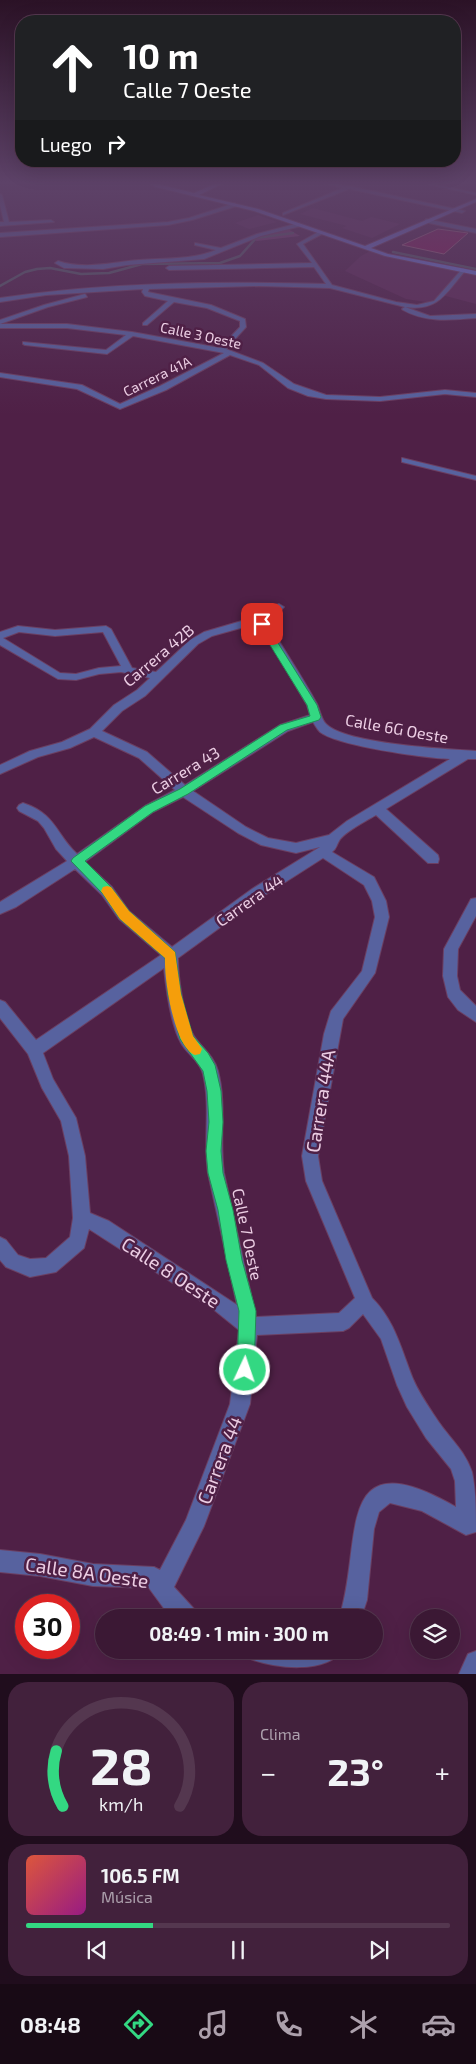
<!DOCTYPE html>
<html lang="es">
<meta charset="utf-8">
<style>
:root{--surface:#3b1834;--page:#42213c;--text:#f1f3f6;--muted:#aca0ac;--line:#54374f;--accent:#33d882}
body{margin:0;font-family:"Exo 2",sans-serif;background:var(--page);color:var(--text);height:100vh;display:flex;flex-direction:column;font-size:19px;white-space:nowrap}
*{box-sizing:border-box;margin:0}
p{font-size:16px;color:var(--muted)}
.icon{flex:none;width:28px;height:28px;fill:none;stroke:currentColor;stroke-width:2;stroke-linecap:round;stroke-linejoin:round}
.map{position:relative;height:1674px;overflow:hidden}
.panel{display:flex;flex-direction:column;gap:8px;padding:8px;background:#200d1d;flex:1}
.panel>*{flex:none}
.banner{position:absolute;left:15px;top:15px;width:446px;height:152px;border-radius:20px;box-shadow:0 5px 20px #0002,0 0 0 1px var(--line);background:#202124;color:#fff;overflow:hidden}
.controls{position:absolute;left:410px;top:1609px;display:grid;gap:10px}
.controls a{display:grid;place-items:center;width:50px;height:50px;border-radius:50%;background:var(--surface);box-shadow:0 5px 20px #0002,0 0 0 1px var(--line);font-size:25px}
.speed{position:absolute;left:15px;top:1594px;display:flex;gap:10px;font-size:25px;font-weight:700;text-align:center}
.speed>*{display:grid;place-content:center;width:65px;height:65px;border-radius:50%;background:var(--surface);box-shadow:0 5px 20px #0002,0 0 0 1px var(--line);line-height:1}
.speed .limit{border:8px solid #d22;background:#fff;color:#111}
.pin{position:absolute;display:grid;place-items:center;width:42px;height:42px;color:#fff;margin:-21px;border-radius:10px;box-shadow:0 2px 8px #0006}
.me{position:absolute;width:55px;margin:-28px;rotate:3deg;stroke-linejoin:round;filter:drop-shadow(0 0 4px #0008)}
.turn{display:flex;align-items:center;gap:18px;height:105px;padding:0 25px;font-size:22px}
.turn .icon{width:65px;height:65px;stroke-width:2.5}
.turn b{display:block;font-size:35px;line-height:42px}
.then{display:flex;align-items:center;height:48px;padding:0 25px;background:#0003;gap:10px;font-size:19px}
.big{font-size:38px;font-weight:700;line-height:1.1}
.panel .widget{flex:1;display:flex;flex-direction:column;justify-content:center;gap:8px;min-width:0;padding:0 18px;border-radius:20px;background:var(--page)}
.panel .dial{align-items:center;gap:0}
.dial svg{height:130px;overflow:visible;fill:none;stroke:var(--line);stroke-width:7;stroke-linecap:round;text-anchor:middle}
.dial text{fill:var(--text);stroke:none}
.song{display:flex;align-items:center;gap:15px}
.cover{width:60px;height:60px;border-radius:8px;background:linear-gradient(135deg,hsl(10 70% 55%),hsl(310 70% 35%))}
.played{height:5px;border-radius:2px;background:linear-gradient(90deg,var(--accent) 30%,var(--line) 30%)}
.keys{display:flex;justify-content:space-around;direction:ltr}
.heat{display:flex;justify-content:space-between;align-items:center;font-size:28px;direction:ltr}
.panel .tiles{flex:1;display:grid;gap:8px;grid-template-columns:1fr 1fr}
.widget:last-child{grid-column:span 2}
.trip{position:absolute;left:95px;top:1609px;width:288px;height:50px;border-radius:25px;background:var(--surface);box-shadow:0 5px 20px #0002,0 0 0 1px var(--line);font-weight:700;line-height:50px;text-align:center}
.tabs{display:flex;height:80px;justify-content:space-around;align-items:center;background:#180a15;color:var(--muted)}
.tabs .icon{width:35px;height:35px}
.tabs .selected{color:var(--accent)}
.tabs b{font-size:22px;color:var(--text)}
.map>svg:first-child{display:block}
</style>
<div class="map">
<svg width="476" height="1674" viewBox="0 0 476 1674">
<rect width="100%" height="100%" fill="#4f2046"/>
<g fill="#5d2854">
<path d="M313 208 362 221 371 217 400 224 372 238 342 228 351 224 347 226 300 214Z"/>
<path d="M258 215 277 222 249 229 235 223Z"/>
<path d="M372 250 476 273V304L442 295 432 303 406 299 345 271 361 256Z"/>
</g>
<path fill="#743869" d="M288 229 300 236 257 241 251 239Z"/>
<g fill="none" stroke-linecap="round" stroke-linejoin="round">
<g stroke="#535a65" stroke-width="2.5">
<path d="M393 252 476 269"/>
<path d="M0 286 25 272 37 269 50 268 81 274 109 273 142 264 220 263 240 256 256 238 293 233"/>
</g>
</g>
<path fill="#861251" stroke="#a0617a" d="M438 229 468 233 444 254 402 245Z"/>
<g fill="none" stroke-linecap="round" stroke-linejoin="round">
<defs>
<g id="street">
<path d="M316 181 349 186 465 211 462 213 349 189 283 215V213L343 188Z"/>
<path d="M417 181 476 193V195L419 182Z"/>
<path d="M0 194 2 195 9 222 51 220 54 222 0 226V222H4L0 205Z"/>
<path d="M235 203 237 206 192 220 168 225 0 237V233L168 222 189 218Z"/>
<path d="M426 219 476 229V233L424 222Z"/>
<path d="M299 223 301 226 261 236 204 259 127 265 103 269 64 268 55 263 58 261C84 270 113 262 139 260 164 258 192 260 216 250L195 245V243L221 248 257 234Z"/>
<path d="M320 231 322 234 303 244 332 285 396 302 417 305 434 301 463 268 465 271C446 293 438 312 405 307L430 316 476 314V318C451 320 426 323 403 310L402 309 405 307 330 288 259 286 149 289 148 292 211 305 245 319 246 327 226 349 263 363 294 384 326 395 380 397 445 390 476 393V397L445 394 380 401 326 399 308 396 288 388 259 365 230 355 166 390 120 409 77 389 0 377V373L82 385 120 404 160 386 224 353 133 336 107 354 25 345 23 344V342L106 350 126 335 67 328H0V324H67L132 332 220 348 240 327V321L207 308 174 302 147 325H143V323L168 301 145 296 142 292 143 289 46 295 0 302V298C107 282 218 281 326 284L314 267 169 270 166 268 169 266 312 263 297 244Z"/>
<path d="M85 294 87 297 48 307 0 324V320L44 305Z"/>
<path d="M402 458 476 476V480L402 462Z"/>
<path d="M279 604 284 607 282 609 267 615 262 620 266 621 271 628C286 653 303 678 317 704 320 710 321 719 326 724 345 744 447 749 476 751V759H468L386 809 438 855 439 859 438 863H428L376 815C366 821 344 832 339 841 336 846 337 848 332 852L374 877 386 901 389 917 375 973 343 1019 318 1156 322 1181 372 1298C395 1321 401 1349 413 1379 419 1393 428 1406 436 1418 448 1437 465 1450 472 1472 476 1491 476 1512 476 1532L466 1535 422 1511 390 1503 379 1512 374 1529 367 1600 361 1618H339C364 1544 331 1435 456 1507L455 1481 451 1469 426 1438 407 1407 397 1385 381 1339 363 1314 349 1328 343 1331 257 1335 250 1404 204 1526 174 1587 195 1610 198 1618H171L149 1588 93 1586 40 1576 0 1572V1550L40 1554 93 1564 154 1567 160 1570 186 1520 230 1404 239 1330 213 1309 89 1229 84 1248 56 1272 30 1277 6 1267 0 1260V1237L6 1240 18 1255 30 1259 46 1258 70 1237 73 1218 69 1156 61 1121 42 1088 28 1054 0 1018V1000L5 1002 36 1040 161 955 119 919 102 895 75 869 16 907 0 914V902L67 861 56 849 44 828 38 821 19 811 17 808 19 805 23 803C56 814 55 833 77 854L145 806 175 790 139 758 94 737 70 748 38 757 0 774V765L30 751 62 742 90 729 114 705 137 690 150 678 121 672 99 674 76 680 58 679 0 645V632L18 626 55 630 106 626 111 629 132 668 156 672 190 640 204 632 252 618 261 611ZM255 624 262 629 307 705 310 715 280 725 185 785 147 752 102 731 122 711 145 696 198 644 212 636ZM19 632 55 636 103 632 121 666 99 668 76 674 60 673 3 638ZM313 722C315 725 317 729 320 732 338 746 425 758 450 759L347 821 329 835 296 843 268 838 246 827 193 791 288 731ZM183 797 238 833 261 845 296 853 320 847 252 889 172 947 129 911 112 887 85 862 153 812ZM323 858 364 885 372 901 375 917 362 971 331 1011 324 1034 302 1156 306 1181 355 1298 339 1313 256 1317 224 1173C219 1139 227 1105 218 1071 214 1056 202 1048 194 1036 184 1021 178 977 178 958L262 897ZM164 968C166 988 171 1025 181 1043 187 1054 200 1061 203 1074 211 1107 203 1140 208 1173L237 1305 109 1221 90 1213 85 1156 76 1118 53 1079 43 1053Z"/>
<path d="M476 898V916L458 949 457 976 460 990 476 1006V1022L458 1010 448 997 443 976 444 949 471 899Z"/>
<path d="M245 1650H342C327 1674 275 1669 248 1658Z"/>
<path d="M476 1651V1674H459L468 1654Z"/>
</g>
<path id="secondary" d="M145 181 194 193 222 181H228L199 195 258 209 365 246 476 199V202L371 248 388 254 476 271V275L385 256 254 211 156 187Z"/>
</defs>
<use href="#street" stroke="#6b3f62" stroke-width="2"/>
<use href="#secondary" stroke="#6b3f62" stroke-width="2"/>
<use href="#street" fill="#57629f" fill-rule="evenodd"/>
<use href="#secondary" fill="#6a79da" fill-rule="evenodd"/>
</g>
<linearGradient id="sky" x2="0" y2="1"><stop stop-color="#2b1226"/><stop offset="0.44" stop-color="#5d4268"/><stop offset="1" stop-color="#5d4268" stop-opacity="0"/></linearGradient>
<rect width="476" height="415" fill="url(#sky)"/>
<path fill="#33d882" stroke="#218c54" d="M262 621 266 624 317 705 321 717 319 720 287 730 188 794 153 812 85 861 111 887 129 911 175 952 181 994 193 1036 208 1053 215 1065 221 1091 223 1122 221 1151 223 1173 233 1210 242 1260 256 1311 254 1370 251 1376 245 1379 239 1376 237 1370 239 1311 226 1260 218 1210 208 1173 206 1151 209 1122 207 1091 203 1071 180 1039 168 994 165 958 120 919 103 894 71 861 73 858 145 806 180 789 280 725 310 716 307 705 257 624Z"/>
<path fill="#f59e0b" d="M107 886 111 887 129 911 175 952 181 994 193 1036 202 1049 200 1054 195 1055C174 1047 164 979 165 958L120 919 101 891 103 887Z"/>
<g text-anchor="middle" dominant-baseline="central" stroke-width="5" stroke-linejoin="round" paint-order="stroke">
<g font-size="14" fill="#eccee4" stroke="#4f2046">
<text transform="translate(201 335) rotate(12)">Calle 3 Oeste</text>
<text transform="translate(157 376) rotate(-26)">Carrera 41A</text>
</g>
<g font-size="16" fill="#eccee4" stroke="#4f2046">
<text transform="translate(158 655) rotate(-40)">Carrera 42B</text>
<text transform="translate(397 728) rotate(10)">Calle 6G Oeste</text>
<text transform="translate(185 770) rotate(-31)">Carrera 43</text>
<text transform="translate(249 900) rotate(-35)">Carrera 44</text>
<text transform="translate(248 1234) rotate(78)">Calle 7 Oeste</text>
</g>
<g font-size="19" fill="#eccee4" stroke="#4f2046">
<text transform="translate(320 1101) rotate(-81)">Carrera 44A</text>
<text transform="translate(171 1272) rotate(33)">Calle 8 Oeste</text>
<text transform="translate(219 1460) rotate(-69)">Carrera 44</text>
<text transform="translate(87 1572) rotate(8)">Calle 8A Oeste</text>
</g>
</g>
</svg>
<div class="controls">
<a><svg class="icon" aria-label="layers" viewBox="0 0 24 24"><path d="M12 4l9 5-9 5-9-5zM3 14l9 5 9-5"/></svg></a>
</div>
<div class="speed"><div class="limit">30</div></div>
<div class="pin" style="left:262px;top:624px;background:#d93025"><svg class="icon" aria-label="arrive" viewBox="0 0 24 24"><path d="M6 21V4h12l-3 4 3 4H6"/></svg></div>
<svg class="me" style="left:245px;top:1370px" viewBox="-20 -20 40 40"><circle r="17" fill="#33d882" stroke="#fff" stroke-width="3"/><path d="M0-11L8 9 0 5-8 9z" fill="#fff"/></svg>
<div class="trip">08:49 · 1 min · 300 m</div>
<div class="banner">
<div class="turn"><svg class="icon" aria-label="ahead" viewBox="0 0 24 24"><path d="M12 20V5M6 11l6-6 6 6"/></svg><div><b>10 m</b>Calle 7 Oeste</div></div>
<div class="then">Luego<svg class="icon" aria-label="right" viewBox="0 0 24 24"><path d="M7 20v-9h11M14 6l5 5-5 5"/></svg></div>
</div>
</div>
<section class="panel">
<div class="tiles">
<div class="widget dial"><svg viewBox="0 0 100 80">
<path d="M14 69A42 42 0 1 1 86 69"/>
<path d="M14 69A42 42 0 0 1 10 35" stroke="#33d882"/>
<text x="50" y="56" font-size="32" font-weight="700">28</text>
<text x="50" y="72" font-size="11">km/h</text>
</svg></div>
<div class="widget"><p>Clima</p>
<div class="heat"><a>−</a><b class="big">23°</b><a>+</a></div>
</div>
<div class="widget">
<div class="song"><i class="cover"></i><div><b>106.5 FM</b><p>Música</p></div></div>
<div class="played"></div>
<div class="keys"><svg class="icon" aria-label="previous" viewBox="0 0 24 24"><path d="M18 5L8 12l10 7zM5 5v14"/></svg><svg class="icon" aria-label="pause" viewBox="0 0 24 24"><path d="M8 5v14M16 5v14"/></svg><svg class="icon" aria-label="next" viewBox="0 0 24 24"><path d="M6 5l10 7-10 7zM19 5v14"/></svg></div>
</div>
</div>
</section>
<nav class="tabs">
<b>08:48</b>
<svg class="icon selected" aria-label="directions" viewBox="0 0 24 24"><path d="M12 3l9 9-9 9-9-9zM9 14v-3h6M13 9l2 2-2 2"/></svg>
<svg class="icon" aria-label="music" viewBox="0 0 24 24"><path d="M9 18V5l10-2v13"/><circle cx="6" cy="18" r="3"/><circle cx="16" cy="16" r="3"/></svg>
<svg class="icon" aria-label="phone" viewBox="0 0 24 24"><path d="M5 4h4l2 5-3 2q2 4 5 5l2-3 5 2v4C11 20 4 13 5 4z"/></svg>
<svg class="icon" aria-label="climate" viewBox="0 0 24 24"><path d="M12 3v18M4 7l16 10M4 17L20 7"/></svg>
<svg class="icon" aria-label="car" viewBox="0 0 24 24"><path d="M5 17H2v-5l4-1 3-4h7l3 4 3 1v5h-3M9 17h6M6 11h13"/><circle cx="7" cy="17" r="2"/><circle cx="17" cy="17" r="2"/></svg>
</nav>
